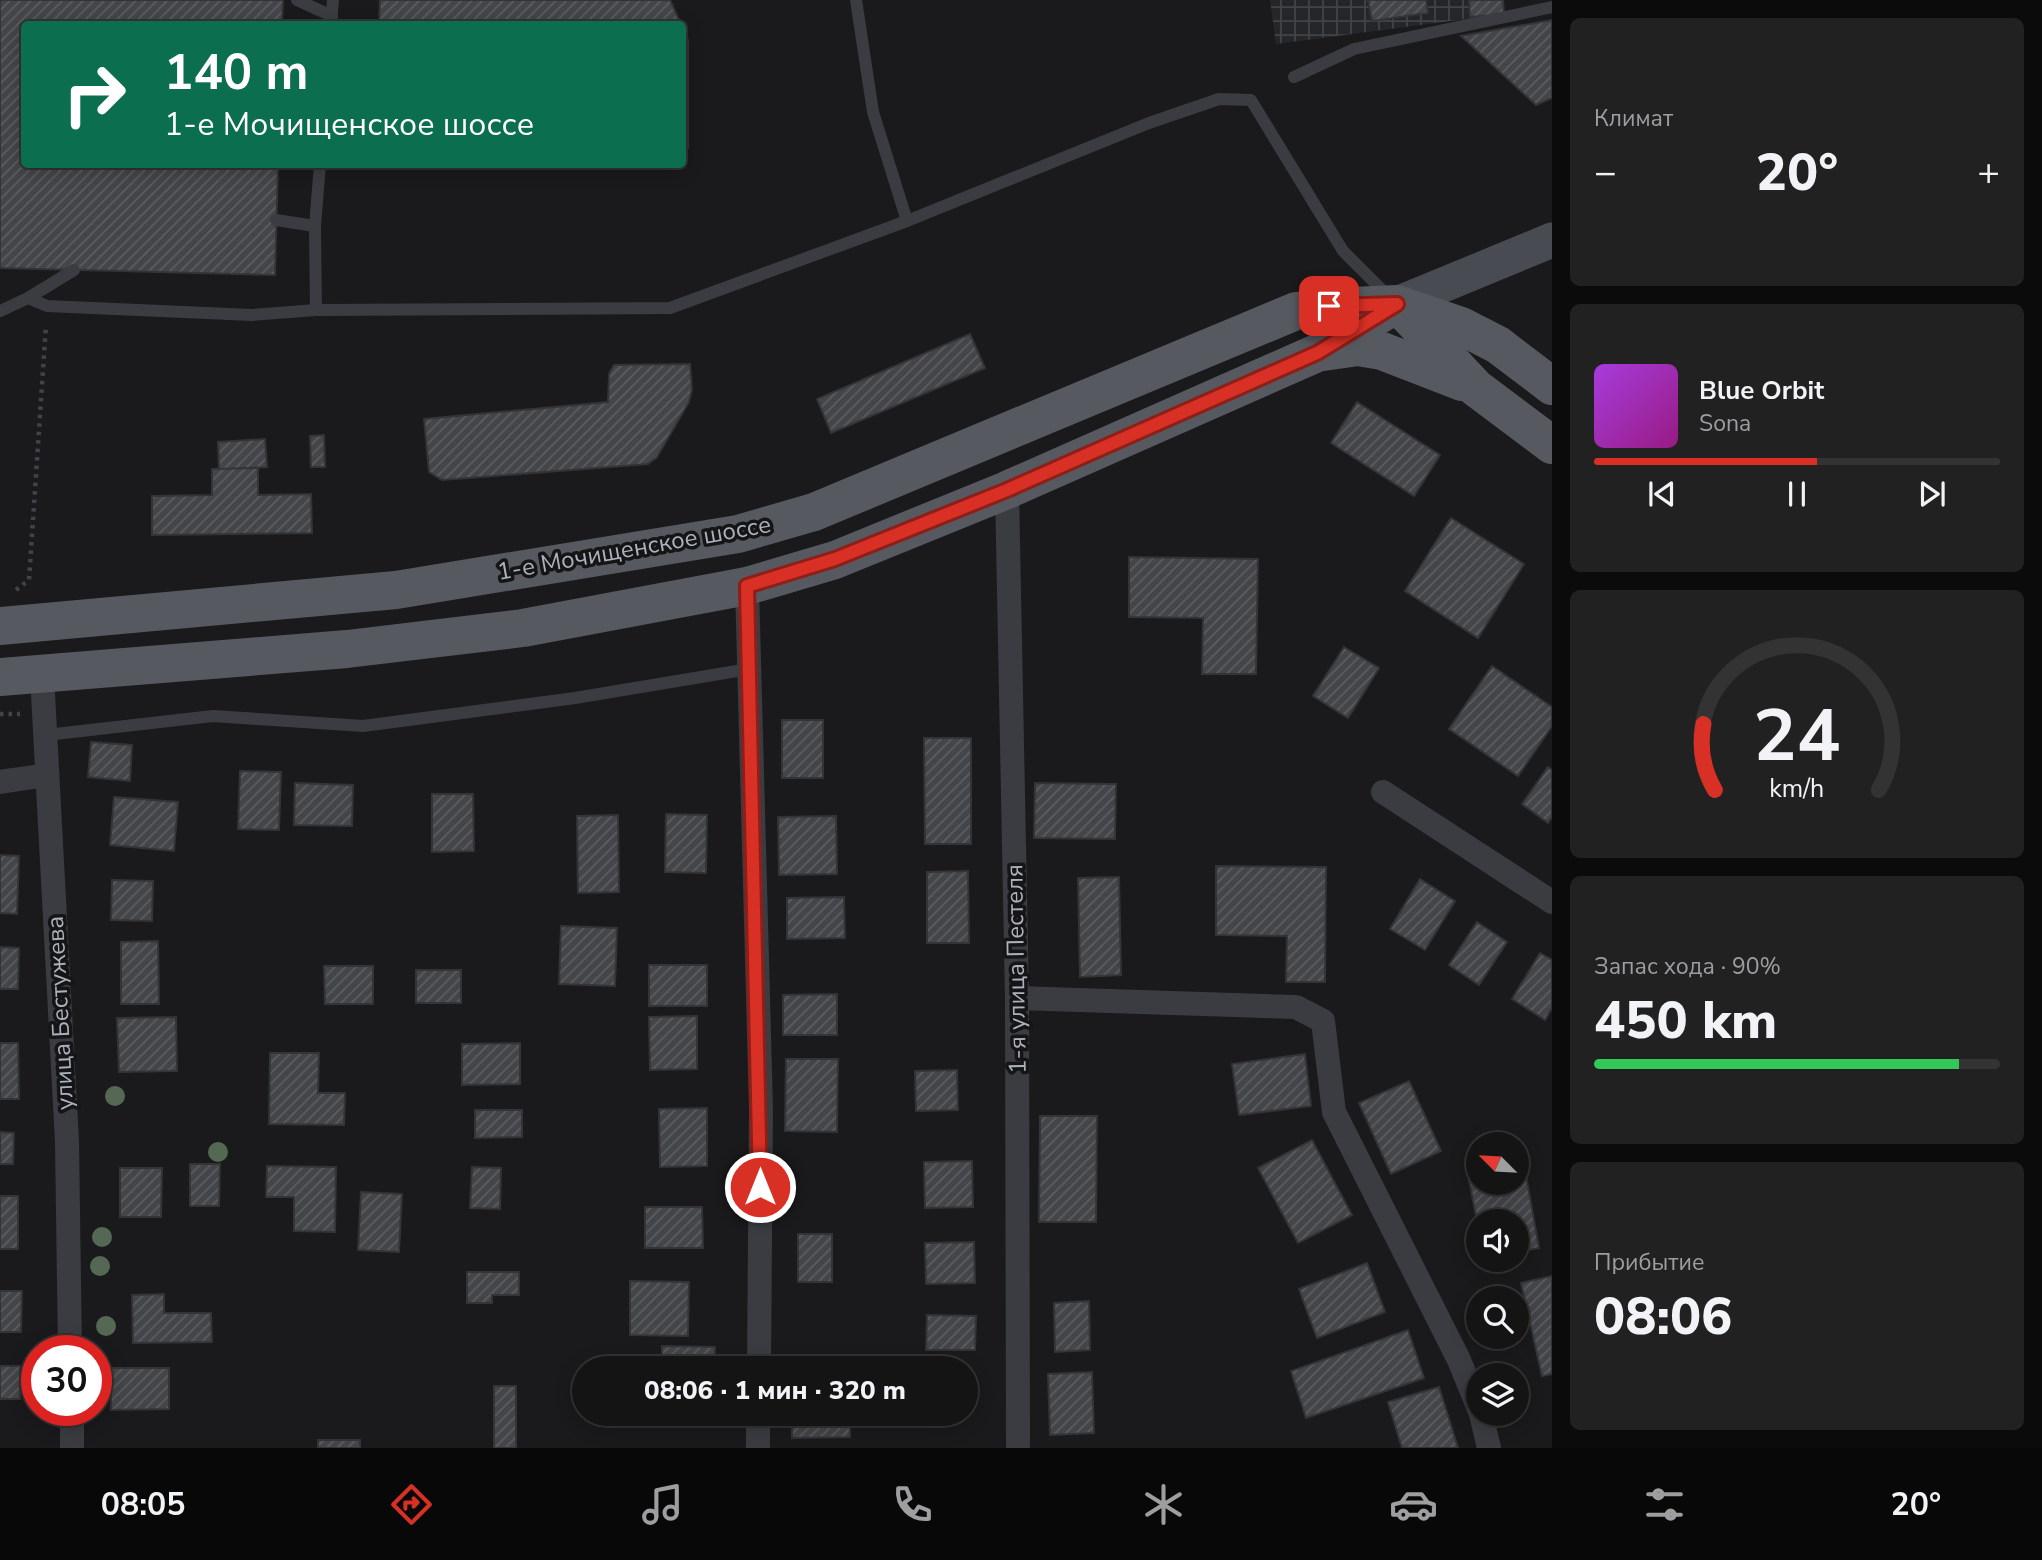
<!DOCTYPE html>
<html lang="ru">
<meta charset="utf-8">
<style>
:root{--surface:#141415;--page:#212122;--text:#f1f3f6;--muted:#9d9ea0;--line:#333334;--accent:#d93025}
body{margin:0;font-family:"Nunito Sans",sans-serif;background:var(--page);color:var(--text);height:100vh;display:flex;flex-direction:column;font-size:26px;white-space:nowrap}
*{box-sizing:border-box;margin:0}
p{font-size:23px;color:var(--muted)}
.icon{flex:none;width:38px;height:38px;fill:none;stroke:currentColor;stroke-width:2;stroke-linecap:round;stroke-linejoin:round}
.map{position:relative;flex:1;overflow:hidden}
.drawer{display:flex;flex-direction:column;gap:18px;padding:18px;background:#0b0b0c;width:490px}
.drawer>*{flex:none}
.top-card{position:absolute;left:21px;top:21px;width:665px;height:147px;border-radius:7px;box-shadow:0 4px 18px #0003,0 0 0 2px var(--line);background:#0b6e4f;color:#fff;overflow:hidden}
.needle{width:46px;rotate:294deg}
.buttons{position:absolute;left:1466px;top:1132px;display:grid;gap:14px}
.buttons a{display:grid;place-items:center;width:63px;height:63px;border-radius:50%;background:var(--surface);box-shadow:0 4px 18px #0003,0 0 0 2px var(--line);font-size:35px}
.speed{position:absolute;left:21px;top:1335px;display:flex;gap:14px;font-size:35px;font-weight:700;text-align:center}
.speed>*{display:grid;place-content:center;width:91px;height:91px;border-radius:50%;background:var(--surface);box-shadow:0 4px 18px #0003,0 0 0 2px var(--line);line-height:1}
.speed .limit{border:10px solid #d22;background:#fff;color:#111}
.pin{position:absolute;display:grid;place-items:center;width:60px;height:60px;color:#fff;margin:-30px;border-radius:14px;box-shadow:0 4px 10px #0006}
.me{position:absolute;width:77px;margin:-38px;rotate:0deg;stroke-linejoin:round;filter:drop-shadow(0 0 5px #0008)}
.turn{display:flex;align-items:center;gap:24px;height:147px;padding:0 28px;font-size:32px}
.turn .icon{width:91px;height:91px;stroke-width:2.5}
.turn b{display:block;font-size:49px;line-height:60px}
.big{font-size:52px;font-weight:800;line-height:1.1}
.drawer .tile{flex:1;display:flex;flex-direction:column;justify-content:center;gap:10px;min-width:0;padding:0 24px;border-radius:10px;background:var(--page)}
.drawer .dial{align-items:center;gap:0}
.dial svg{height:182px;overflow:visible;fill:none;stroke:var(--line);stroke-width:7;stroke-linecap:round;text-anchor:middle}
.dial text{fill:var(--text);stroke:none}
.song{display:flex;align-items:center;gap:21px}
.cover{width:84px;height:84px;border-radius:10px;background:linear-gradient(135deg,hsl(280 70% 55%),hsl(310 70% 35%))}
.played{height:7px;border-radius:4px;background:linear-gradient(90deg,var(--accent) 55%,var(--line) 55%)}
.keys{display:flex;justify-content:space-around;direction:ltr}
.heat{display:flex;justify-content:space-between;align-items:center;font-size:38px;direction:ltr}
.charge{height:10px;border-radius:5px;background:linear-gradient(90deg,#34c759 90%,var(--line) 0)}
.trip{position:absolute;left:572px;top:1356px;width:406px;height:70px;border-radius:35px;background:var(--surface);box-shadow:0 4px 18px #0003,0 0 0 2px var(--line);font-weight:800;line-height:70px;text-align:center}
.dock{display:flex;height:112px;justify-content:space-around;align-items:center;background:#080808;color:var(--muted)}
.dock .icon{width:49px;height:49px}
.dock .on{color:var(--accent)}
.dock b{font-size:32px;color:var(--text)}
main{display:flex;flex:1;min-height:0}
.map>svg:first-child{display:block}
</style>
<main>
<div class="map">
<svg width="1552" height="1448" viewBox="0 0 1552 1448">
<defs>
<pattern id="industrial-grid" width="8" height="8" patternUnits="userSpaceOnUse" patternTransform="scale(1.75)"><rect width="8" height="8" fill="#252629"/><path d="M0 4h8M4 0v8" fill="none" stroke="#424346"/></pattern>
<pattern id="building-hatch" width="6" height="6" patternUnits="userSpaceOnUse" patternTransform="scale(1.75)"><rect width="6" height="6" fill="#444549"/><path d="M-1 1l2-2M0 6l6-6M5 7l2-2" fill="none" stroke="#5c5d61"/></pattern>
</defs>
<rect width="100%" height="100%" fill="#1a1a1c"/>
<path fill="url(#industrial-grid)" d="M1270 0H1503L1504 14 1276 44Z"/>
<g fill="url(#building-hatch)" stroke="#333438" stroke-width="2">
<path d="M0 0H283L282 24H24V164H278L275 275 0 268Z"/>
<path d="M380 0H670L681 24H379Z"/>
<path d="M1368 0H1426L1428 13 1372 21Z"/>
<path d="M1469 0H1503L1504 14 1470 17Z"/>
<path d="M1552 20V98L1536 105 1461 36Z"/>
<path d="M682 27 688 40V148H682Z"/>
<path d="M970 334 985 368 831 433 817 399Z"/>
<path d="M690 364 692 389 689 402 657 457 648 464 442 480 429 472 424 419 608 402 609 374 614 365Z"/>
<path d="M1357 402 1440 455 1414 496 1331 443Z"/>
<path d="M324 435 325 467H311L310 436Z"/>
<path d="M265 439 267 467 219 470 218 442Z"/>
<path d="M258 468V495L311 494 312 533 152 535V496L212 495V469Z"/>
<path d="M1451 518 1524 564 1478 638 1405 591Z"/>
<path d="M1129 557 1258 559 1256 674H1202L1203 618 1129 617Z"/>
<path d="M1344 647 1379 668 1348 718 1313 696Z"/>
<path d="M1492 666 1552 707V726L1518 776 1449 729Z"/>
<rect x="782" y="720" width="41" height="58"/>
<path d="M924 738H971V844H925Z"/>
<path d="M91 742 132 745 130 781 88 777Z"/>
<path d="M1548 767 1552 770V817L1548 823 1522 804Z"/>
<path d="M240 771 281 772 279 830 238 829Z"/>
<path d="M295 783 353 785 352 826 294 825Z"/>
<path d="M1035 783 1116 784 1115 839 1034 838Z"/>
<path d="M432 794H473L474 851 432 852Z"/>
<path d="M114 797 178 802 174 851 110 845Z"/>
<path d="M666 814 707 815 706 873 665 872Z"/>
<path d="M618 815 619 892 578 893 577 816Z"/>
<path d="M836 816 837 874 779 875 778 817Z"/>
<path d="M0 855 19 856 17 914 0 913Z"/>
<path d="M1216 866 1326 867 1325 982H1286L1287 936 1216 935Z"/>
<path d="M968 871 969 943H927V872Z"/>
<path d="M1119 877 1121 975 1080 977 1078 878Z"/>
<path d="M1420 879 1455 901 1425 950 1390 929Z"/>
<path d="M112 880 153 881 152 921 111 920Z"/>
<path d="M844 897 845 938 787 939V898Z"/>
<path d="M1477 922 1507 942 1479 985 1449 965Z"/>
<path d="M561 926 617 928 615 986 559 984Z"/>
<path d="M158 941 159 1004H121V942Z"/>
<path d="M0 947 19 948 18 989H0Z"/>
<path d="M1540 953 1552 960V1008L1545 1020 1512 999Z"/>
<rect x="649" y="965" width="58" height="41"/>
<path d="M324 966H373V1004H325Z"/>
<rect x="416" y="970" width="45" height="33"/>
<path d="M837 994V1035H783V995Z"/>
<path d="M697 1016V1069L650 1070 649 1017Z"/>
<path d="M176 1017 177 1071 119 1072 117 1018Z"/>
<path d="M0 1043H18L19 1099H0Z"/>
<path d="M520 1043V1084L462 1085V1044Z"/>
<path d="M270 1053H319L318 1093H345L344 1125 269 1124Z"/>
<path d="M1305 1054 1311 1106 1239 1115 1232 1064Z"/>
<path d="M786 1059H838L837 1132 785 1131Z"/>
<path d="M957 1070 958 1110 916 1111 915 1071Z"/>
<path d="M1409 1081 1441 1151 1391 1174 1359 1103Z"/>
<path d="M707 1108V1166L660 1167 659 1109Z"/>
<path d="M475 1110H522V1137L475 1138Z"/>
<path d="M1040 1116H1097L1096 1222H1039Z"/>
<path d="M0 1132 14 1133 13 1164H0Z"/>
<path d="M1312 1140 1352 1215 1298 1243 1258 1168Z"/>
<path d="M972 1161 973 1207 925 1208 924 1162Z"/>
<path d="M190 1164H220L219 1206H190Z"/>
<path d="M267 1166 336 1167 335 1232 294 1231V1197H266Z"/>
<path d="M472 1167 501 1168 500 1209 470 1208Z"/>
<path d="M120 1168H162L161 1217H120Z"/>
<path d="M1525 1170 1539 1248 1517 1252V1222H1479V1231L1469 1180 1517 1183V1172Z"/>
<path d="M361 1192 402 1194 399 1252 358 1250Z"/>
<rect x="0" y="1196" width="18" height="53"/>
<path d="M645 1207H702L703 1248H645Z"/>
<rect x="798" y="1234" width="34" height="48"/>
<path d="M974 1242 975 1283 926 1284 925 1243Z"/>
<path d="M1367 1263 1385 1312 1317 1338 1299 1289Z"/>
<path d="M467 1272H519V1295H492V1303H467Z"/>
<path d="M1552 1276V1374L1542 1376 1521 1283Z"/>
<path d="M630 1281 689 1282 688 1336 630 1335Z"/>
<path d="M0 1291H22L21 1332H0Z"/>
<path d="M164 1294V1313H211L212 1342 133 1343 132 1295Z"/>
<path d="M1089 1301 1090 1350 1055 1352 1054 1303Z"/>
<path d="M927 1315 976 1316 975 1350H926Z"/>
<path d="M1408 1330 1424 1378 1306 1418 1291 1371Z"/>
<path d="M662 1346 715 1347 714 1368H662Z"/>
<rect x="0" y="1366" width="20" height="33"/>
<path d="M111 1368H169V1409L111 1410Z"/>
<path d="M1092 1372 1094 1433 1050 1435 1048 1374Z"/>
<rect x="494" y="1386" width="22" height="62"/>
<path d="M1439 1387 1458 1448H1402L1388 1402Z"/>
<path d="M792 1414H850V1437L792 1438Z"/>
<rect x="318" y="1440" width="42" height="8"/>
</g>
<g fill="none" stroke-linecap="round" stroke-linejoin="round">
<g stroke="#404348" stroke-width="4.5" stroke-dasharray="3.5 5" stroke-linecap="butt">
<path d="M16 590 29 580 46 325"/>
<path d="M0 714H20"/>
</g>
<g stroke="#3a3c41" stroke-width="12">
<path d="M297 0 332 16"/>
<path d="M856 0 873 112 907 221"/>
<path d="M331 24 333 0"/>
<path d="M1294 77 1354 49 1552 7"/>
<path d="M276 220 315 226"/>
<path d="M28 298 74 270"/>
<path d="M316 310 315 226 320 164"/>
<path d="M0 311 28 298 47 306 252 315 316 310 670 308 907 221 1149 123 1219 99 1251 100 1343 251 1389 297"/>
<path d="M46 735 213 716 363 726 575 698 749 669"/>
</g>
<g stroke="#3a3c41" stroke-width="24">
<path d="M1007 490 1017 998 1018 1448"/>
<path d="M747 586 761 1109 759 1368"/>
<path d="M42 675 67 1142 70 1351"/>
<path d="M0 782 47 775"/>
<path d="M1383 792 1552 902"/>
<path d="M1017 998 1296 1007 1323 1021 1334 1112 1459 1360 1479 1409"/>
<path d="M72 1410V1448"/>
<path d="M1481 1414 1489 1448"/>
<path d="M758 1448V1414"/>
</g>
<path stroke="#484b51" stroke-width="35" d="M1397 304 1552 240"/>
<g stroke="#565a60" stroke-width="38">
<path d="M1401 308 1476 388 1552 445"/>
<path d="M1323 352 1358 347 1382 351 1462 382"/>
<path d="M0 626 396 590 738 534 814 512 1296 311 1329 307 1397 304 1461 326 1498 345 1552 386"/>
<path d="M0 677 347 649 523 628 747 586 835 560 1007 490 1317 353 1395 305"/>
</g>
</g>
<g fill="#546854">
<circle cx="115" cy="1096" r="10"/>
<circle cx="218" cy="1152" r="10"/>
<circle cx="102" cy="1237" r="10"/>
<circle cx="100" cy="1266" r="10"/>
<circle cx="106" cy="1326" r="10"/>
</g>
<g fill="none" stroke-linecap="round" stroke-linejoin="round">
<defs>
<path id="route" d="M760 1187 747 586 835 559 1007 490 1317 353 1397 304 1329 306"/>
</defs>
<use href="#route" stroke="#8d1f18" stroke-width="18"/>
<use href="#route" stroke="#d93025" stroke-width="12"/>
</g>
<g text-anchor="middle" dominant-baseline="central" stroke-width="7" stroke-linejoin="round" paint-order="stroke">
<g font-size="24" fill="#acb2bc" stroke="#151517">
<text transform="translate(634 548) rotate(-10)">1-е Мочищенское шоссе</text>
<text transform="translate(1016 969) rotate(-91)">1-я улица Пестеля</text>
<text transform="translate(60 1013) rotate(-93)">улица Бестужева</text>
</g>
</g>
</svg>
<div class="buttons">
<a><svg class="needle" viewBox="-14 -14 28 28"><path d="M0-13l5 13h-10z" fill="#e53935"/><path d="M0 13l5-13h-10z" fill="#9d9ea0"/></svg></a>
<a><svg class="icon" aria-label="sound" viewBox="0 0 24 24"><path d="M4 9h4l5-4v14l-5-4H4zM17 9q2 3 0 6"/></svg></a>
<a><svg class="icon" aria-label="search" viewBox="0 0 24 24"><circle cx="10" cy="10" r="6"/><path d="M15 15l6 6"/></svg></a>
<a><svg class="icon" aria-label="layers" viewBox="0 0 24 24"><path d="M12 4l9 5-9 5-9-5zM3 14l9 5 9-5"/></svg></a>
</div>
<div class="speed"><div class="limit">30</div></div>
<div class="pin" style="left:1329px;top:306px;background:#d93025"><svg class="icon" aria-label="arrive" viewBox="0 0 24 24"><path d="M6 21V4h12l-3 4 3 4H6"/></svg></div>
<svg class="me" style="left:760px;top:1187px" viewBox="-20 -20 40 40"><circle r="17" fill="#d93025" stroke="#fff" stroke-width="3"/><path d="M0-11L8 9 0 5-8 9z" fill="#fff"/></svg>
<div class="trip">08:06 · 1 мин · 320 m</div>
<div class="top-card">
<div class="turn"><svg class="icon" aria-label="right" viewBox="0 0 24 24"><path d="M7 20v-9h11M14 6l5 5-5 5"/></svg><div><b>140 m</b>1-е Мочищенское шоссе</div></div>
</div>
</div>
<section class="drawer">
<div class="tile"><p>Климат</p>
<div class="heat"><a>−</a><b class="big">20°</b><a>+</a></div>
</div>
<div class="tile">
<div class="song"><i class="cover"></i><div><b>Blue Orbit</b><p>Sona</p></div></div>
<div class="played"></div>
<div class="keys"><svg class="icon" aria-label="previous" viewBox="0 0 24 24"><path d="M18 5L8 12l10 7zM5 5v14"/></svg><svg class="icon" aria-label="pause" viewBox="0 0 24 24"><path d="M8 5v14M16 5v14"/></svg><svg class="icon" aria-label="next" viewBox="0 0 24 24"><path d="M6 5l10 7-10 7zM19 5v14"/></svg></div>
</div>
<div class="tile dial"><svg viewBox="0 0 100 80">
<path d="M14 69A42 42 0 1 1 86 69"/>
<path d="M14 69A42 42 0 0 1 9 40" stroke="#d93025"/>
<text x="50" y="56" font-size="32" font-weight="700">24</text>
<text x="50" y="72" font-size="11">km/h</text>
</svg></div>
<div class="tile"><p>Запас хода · 90%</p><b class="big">450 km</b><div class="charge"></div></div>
<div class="tile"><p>Прибытие</p><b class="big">08:06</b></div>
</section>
</main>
<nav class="dock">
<b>08:05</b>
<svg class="icon on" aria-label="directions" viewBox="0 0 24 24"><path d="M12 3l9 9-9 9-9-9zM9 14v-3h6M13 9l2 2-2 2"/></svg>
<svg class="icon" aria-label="music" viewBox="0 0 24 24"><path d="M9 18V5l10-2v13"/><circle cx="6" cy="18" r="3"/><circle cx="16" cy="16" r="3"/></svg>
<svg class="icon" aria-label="phone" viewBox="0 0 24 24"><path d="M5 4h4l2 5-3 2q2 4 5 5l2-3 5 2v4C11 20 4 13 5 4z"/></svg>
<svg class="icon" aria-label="climate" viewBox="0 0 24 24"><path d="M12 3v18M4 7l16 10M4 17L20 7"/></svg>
<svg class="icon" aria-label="car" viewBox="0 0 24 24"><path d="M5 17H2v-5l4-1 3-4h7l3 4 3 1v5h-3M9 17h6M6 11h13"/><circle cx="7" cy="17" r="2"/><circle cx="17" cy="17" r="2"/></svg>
<svg class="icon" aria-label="filters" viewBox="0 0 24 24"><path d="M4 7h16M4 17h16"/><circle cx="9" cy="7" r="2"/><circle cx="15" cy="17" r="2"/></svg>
<b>20°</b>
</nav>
